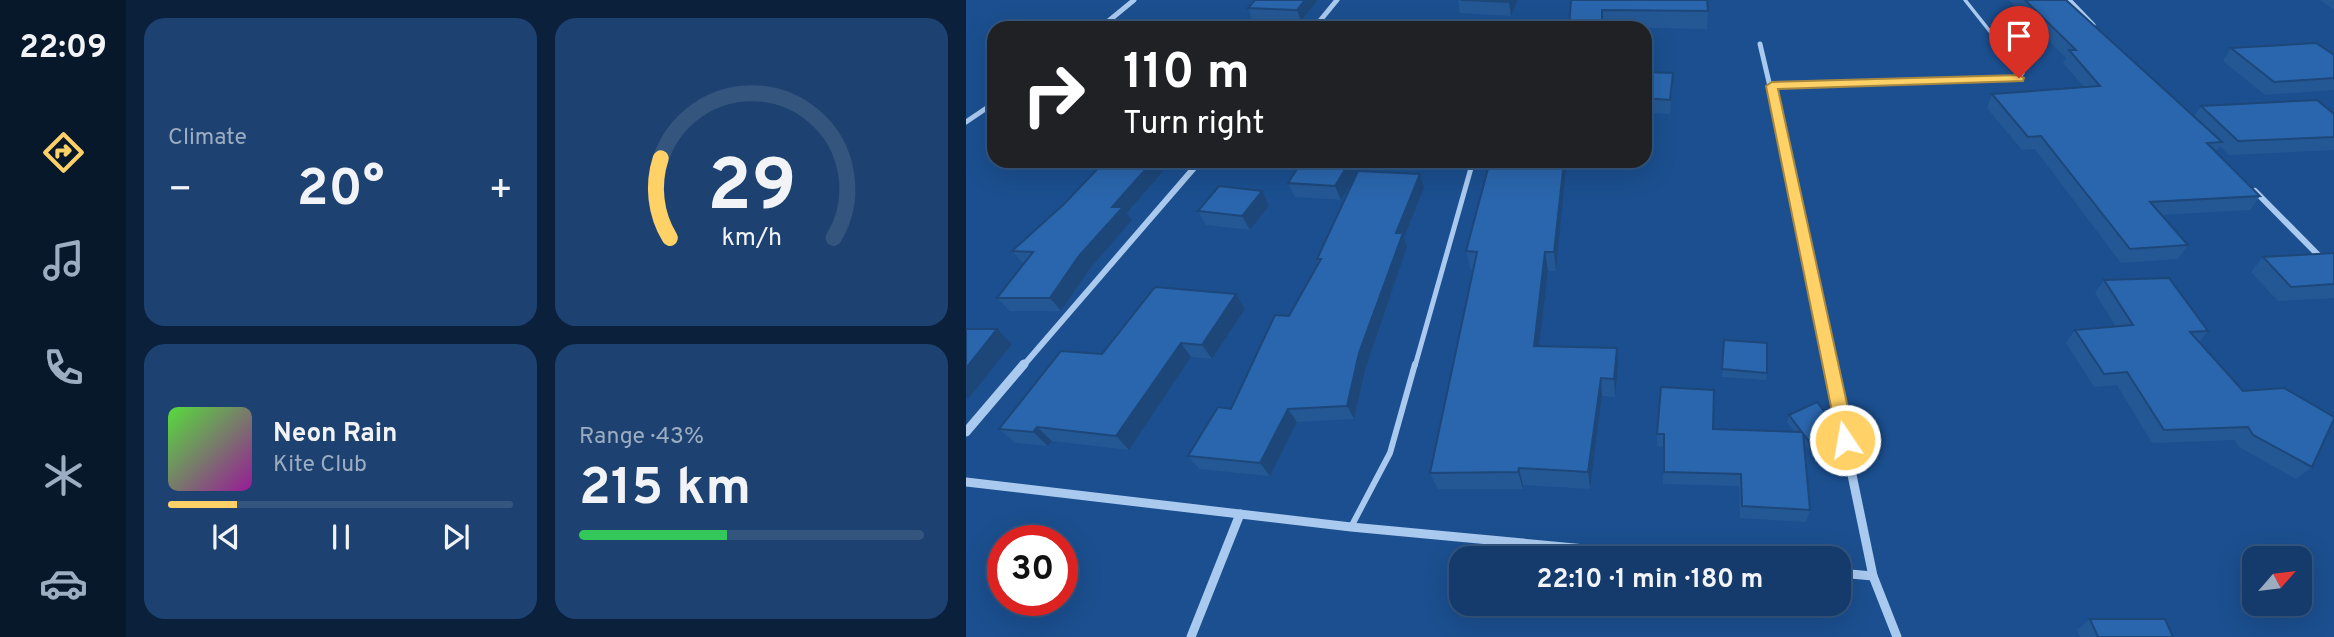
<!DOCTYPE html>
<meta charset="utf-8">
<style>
:root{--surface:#143b6b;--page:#1d4271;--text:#f1f3f6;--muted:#9dadc1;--line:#33557e;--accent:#ffd166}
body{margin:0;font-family:Overpass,sans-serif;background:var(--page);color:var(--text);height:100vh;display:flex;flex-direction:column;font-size:26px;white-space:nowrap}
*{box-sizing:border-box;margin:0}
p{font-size:23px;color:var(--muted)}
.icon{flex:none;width:38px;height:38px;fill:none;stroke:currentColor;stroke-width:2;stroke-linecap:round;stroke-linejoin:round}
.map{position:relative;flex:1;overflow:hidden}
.sheet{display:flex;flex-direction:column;gap:18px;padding:18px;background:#0b203b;width:840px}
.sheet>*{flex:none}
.top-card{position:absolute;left:21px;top:21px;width:665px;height:147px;border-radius:21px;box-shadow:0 7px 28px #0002,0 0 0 2px var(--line);background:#202124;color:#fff;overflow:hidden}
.needle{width:46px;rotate:62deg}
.tools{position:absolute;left:1276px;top:546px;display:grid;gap:14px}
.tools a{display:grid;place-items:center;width:70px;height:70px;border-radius:14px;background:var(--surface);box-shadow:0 7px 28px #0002,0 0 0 2px var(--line);font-size:35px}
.speed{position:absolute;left:21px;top:525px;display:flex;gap:14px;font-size:35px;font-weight:700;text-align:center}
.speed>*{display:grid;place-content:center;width:91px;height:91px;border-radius:50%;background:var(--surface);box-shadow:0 7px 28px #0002,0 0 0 2px var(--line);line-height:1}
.speed .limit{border:10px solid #d22;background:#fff;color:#111}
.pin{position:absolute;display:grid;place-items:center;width:60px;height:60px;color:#fff;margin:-72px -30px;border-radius:50% 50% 50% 0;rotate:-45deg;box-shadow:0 0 7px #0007}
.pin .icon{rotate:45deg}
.me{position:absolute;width:77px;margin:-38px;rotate:348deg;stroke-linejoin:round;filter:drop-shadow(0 0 5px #0008)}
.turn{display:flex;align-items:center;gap:24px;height:147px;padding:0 21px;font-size:32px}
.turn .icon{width:91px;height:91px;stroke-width:2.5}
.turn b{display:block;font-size:49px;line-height:60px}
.big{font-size:52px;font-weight:700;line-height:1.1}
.sheet .card{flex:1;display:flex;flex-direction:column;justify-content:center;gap:10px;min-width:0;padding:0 24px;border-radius:21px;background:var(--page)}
.sheet .dial{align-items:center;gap:0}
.dial svg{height:182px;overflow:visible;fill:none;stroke:var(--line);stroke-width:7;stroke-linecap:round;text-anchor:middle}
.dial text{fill:var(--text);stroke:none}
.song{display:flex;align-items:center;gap:21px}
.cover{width:84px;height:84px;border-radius:10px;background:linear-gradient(135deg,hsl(110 70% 55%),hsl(300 70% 35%))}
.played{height:7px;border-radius:4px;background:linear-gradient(90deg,var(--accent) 20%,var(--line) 20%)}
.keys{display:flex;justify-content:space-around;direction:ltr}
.heat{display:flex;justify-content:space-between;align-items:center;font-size:38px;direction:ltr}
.charge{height:10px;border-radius:5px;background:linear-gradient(90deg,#34c759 43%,var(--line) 0)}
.sheet .tiles{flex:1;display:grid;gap:18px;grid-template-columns:repeat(2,1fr)}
.trip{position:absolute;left:483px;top:546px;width:402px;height:70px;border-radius:21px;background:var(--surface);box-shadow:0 7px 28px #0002,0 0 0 2px var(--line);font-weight:700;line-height:70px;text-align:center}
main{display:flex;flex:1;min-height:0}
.dock{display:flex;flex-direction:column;width:126px;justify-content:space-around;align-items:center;background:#08182b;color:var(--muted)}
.dock .icon{width:49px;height:49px}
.dock .active{color:var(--accent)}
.dock b{font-size:32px;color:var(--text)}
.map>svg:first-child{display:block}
</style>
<main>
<nav class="dock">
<b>22:09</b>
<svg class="icon active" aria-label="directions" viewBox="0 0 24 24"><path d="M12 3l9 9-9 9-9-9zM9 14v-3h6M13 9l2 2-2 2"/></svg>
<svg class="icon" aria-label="music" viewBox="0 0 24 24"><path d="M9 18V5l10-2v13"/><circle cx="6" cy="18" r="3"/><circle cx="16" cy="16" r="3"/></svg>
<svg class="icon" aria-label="phone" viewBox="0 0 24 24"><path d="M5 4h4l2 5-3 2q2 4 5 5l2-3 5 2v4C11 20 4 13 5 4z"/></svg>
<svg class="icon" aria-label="climate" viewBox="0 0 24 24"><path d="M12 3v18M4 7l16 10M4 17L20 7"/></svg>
<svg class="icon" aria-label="car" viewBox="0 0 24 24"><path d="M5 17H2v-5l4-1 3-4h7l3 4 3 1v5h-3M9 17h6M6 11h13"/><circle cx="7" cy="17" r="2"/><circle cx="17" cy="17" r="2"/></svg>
</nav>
<section class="sheet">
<div class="tiles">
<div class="card"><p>Climate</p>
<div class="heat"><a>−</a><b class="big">20°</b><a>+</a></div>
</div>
<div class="card dial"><svg viewBox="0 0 100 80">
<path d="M14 69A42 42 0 1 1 86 69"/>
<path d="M14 69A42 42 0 0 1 10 34" stroke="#ffd166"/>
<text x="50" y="56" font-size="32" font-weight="700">29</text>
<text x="50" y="72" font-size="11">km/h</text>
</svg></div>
<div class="card">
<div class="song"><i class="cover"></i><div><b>Neon Rain</b><p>Kite Club</p></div></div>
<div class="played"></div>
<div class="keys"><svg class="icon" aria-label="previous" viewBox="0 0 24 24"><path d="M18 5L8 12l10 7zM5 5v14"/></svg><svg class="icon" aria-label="pause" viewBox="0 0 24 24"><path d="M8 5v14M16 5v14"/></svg><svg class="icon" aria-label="next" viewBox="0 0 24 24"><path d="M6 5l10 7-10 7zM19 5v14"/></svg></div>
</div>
<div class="card"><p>Range · 43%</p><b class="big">215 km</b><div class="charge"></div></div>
</div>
</section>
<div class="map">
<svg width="1368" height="637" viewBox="0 0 1368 637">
<rect width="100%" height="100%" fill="#1b4f8f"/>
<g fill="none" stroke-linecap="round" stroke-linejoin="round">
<path stroke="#a9c9ee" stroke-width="3.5" d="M806 86 1053 78 1057 73 999 0"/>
<path stroke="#a9c9ee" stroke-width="5" d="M449 366 507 161"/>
<path stroke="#a9c9ee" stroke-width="6" d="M385 527 424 453 449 364"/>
<g stroke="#a9c9ee" stroke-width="5">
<path d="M1103 0 1127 25"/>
<path d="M134 28 168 0"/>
<path d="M348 28 371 0"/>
<path d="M794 44 821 159"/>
<path d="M0 122 28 103"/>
</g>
<g stroke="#a9c9ee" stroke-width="6">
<path d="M821 157 864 366"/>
<path d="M1289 191 1368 271"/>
<path d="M57 366 234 161"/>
</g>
<g stroke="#a9c9ee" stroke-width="9">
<path d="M863 364 907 576 931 637"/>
<path d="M0 432 58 364"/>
<path d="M0 482 385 527 716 558"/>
<path d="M873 573 907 576"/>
<path d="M225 637 274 514"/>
</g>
</g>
<g fill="#245895">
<path d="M289 0H352L335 21 286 20 282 8Z"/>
<path d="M492 0H552L545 16 494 13Z"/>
<path d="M605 0 742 11 741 29 637 27Z"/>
<path d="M1043 0H1100L1228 116 1235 106 1368 114V150L1263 155 1254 146 1250 151 1294 196 1284 210 1195 215 1222 245 1212 259 1155 263 1069 149 1056 150 1021 108 1026 94 1118 87 1097 63 1100 58Z"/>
<path d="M1354 0H1368V10Z"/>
<path d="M1265 48 1368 55V90L1299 95 1257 61Z"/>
<path d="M679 72 706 87 704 114 679 113Z"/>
<path d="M139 161H206L161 213 166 220 123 270 95 311H44L31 298 58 264 46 251 97 205Z"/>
<path d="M524 161H601L590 271H582L573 346 652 367 649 397 636 396 624 489 557 485V489H472L464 473 507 270H505L500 251Z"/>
<path d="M394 168 375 200 329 197 322 183Z"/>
<path d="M458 188 438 238 441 247 400 367 388 419 331 422 304 476 233 469 222 456 265 409 323 316 352 263 351 259Z"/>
<path d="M296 191 303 206 284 230 240 225 232 211Z"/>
<path d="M1368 253V298L1312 301 1285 272 1297 257Z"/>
<path d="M1138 280 1242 331 1233 342 1346 467 1330 479 1273 447 1268 440 1186 443 1151 385 1128 387 1100 343 1109 330 1150 327 1129 293Z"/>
<path d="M270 294 279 309 246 359 225 357 163 450 86 441 82 446 49 443 33 429 136 354Z"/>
<path d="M758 340 801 373 800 380 756 377Z"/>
<path d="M823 415 871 438 843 451 838 444 844 510 840 522 774 518 773 486 697 484 698 447 691 446V434L747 429 828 432 821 422Z"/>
<path d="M1124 619 1207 637H1114L1111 630Z"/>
</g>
<g fill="#1d4779">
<path d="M339 0H352L335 21 331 10Z"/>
<path d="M544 0H552L545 16 543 2Z"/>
<path d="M187 161H206L161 213 166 220 123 270 95 311 84 298 146 207Z"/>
<path d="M384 161H391L394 168 375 200 369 186Z"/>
<path d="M598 161H601L590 271 588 252Z"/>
<path d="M454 174 458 188 438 238 441 247 400 367 388 419 381 406 393 353 430 233Z"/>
<path d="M296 191 303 206 284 230 276 216Z"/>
<path d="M579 252 582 271 571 364 568 346Z"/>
<path d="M270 294 279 309 246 359 236 345Z"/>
<path d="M31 329 46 344 2 399 0 397V368Z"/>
<path d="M215 343 225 357 163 450 150 436Z"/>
<path d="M651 348 652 367 649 397 648 379Z"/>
<path d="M635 378 636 396 624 489 622 472Z"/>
<path d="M322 409 331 422 304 476 294 463Z"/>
<path d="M71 427 86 441 82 446 67 432Z"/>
<path d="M874 431 871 438 843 451 845 444Z"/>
<path d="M553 468 557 485V489L552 472Z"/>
</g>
<g fill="#2a66ad" stroke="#1d4779" stroke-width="2">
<path d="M289 0H339L331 10 282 8Z"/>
<path d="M495 0H544L543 2Z"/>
<path d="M605 0H741L742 11 636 10V28H603Z"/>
<path d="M1059 0H1100L1256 142 1241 143 1294 196 1184 202 1222 245 1164 249 1075 136 1062 137 1026 94 1134 86 1103 50H1110Z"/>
<path d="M1350 43 1368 55V78L1308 82 1265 48Z"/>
<path d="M679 72 707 73 704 100 679 98Z"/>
<path d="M1351 100 1368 114V137L1272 141 1235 106Z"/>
<path d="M139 161H187L146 207H157L112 257 84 298H31L67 252 46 251 97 205Z"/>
<path d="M336 161H384L369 186 322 183Z"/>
<path d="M524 161H598L588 252H579L568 346 651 348 648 379 635 378 622 472 553 468 552 472 464 473 511 252 500 251Z"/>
<path d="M392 171 454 174 430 233H437L393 353 381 406 322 409 294 463 222 456 252 407 265 409 309 315 323 316 355 259H351Z"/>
<path d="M253 186 296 191 276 216 232 211Z"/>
<path d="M1368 253V284L1325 287 1297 257Z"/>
<path d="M1203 278 1242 331 1224 332 1277 391 1318 388 1368 417V419L1346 467 1287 435 1282 427 1198 430 1161 372 1138 374 1109 330 1167 325 1138 280Z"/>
<path d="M189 287 270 294 236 345 215 343 150 436 71 427 67 432 33 429 95 351 136 354Z"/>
<path d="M0 329H31L0 368Z"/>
<path d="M758 340 801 343V373L756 369Z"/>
<path d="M695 387 748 390 747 429 837 432 844 510 776 506 775 474 698 472V434H691Z"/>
<path d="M851 402 874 431 845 444 823 415Z"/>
<path d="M1124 619H1199L1207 637H1132Z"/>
</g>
<path fill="#ffd166" stroke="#a68842" stroke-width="2" d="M1053 75 1058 78 1057 81 812 89 889 440 886 446H873L800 86 806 82Z"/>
</svg>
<div class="tools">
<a><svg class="needle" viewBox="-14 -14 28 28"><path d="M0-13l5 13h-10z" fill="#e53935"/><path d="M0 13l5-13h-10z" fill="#9dadc1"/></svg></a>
</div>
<div class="speed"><div class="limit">30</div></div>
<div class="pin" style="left:1053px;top:78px;background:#d93025"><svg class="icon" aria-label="arrive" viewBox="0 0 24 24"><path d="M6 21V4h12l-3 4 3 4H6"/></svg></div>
<svg class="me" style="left:879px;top:440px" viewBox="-20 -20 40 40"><circle r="17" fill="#ffd166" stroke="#fff" stroke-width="3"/><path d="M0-11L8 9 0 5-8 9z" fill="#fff"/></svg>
<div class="trip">22:10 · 1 min · 180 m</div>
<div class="top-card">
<div class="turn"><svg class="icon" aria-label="right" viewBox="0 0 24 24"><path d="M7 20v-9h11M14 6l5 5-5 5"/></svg><div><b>110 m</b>Turn right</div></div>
</div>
</div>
</main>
